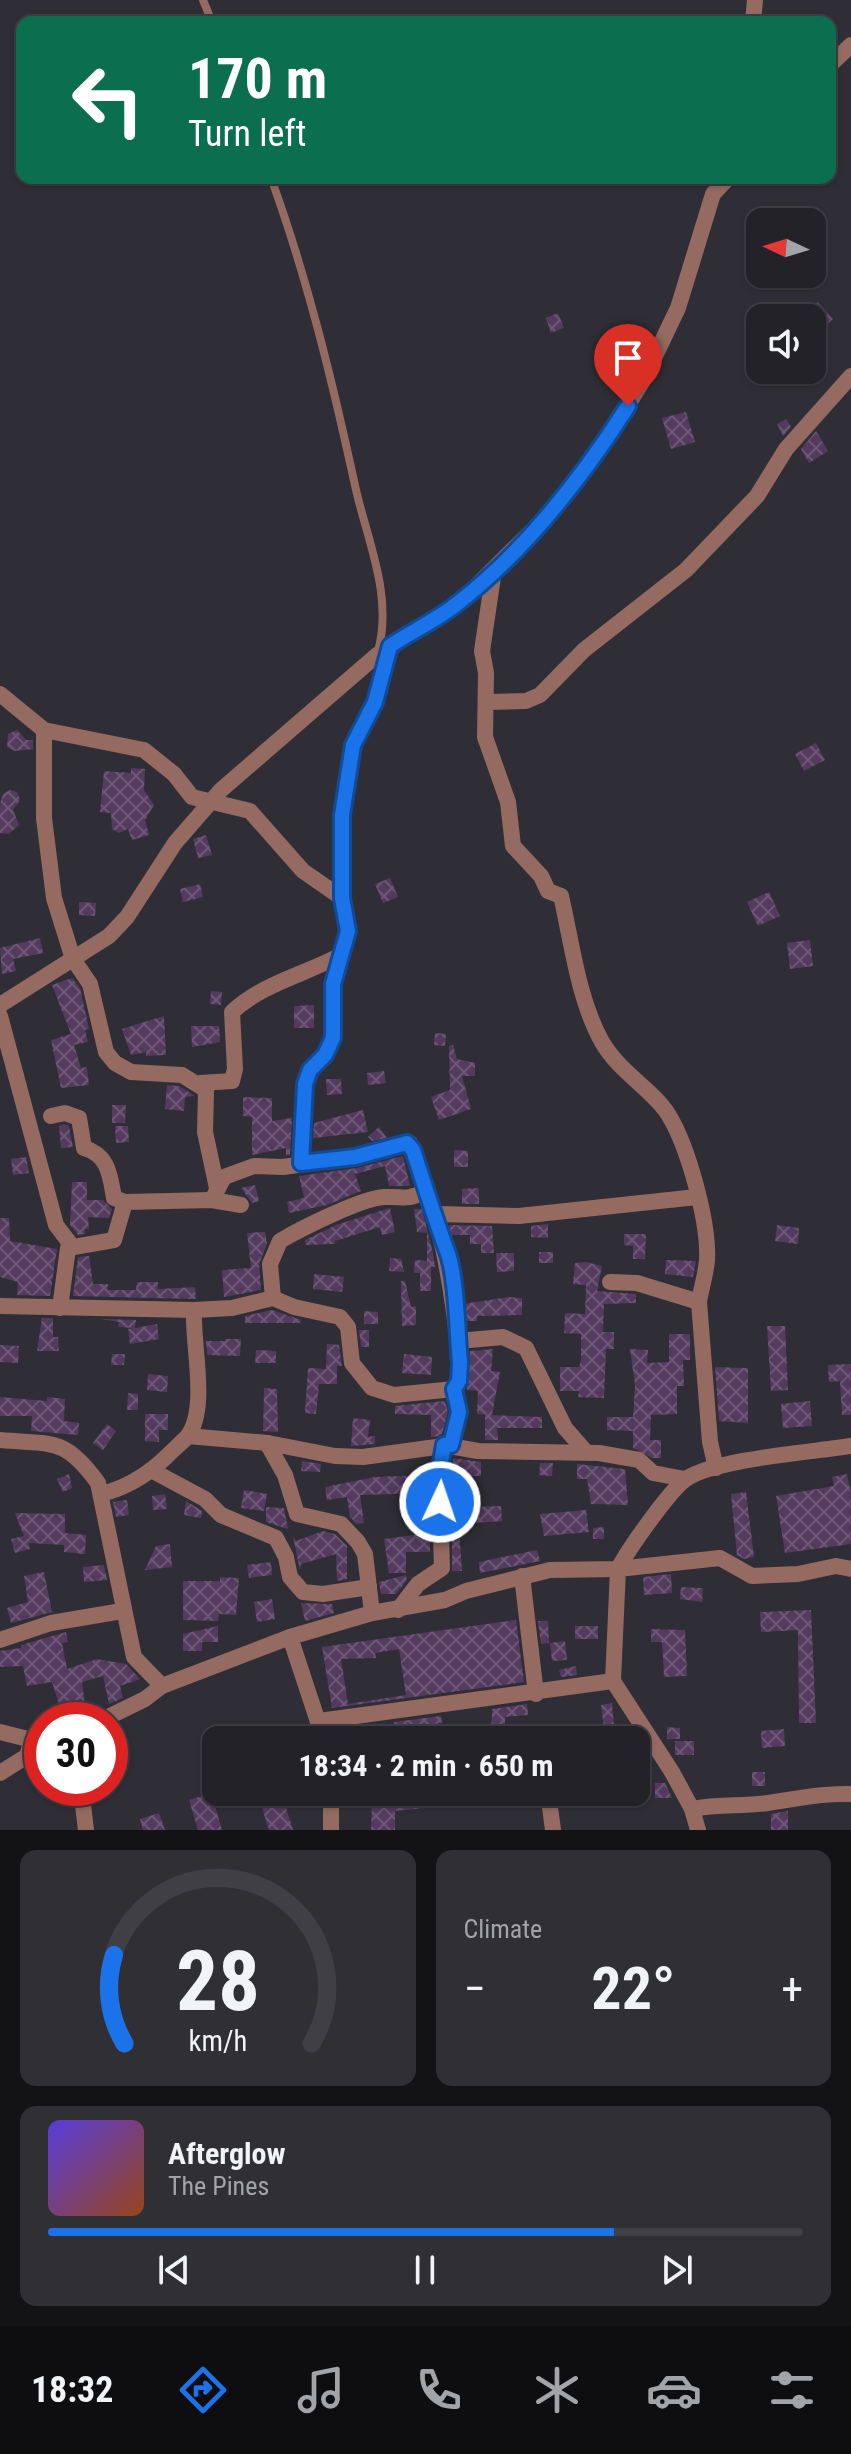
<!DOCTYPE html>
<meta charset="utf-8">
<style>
:root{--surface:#232228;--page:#2f2f34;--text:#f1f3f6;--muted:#a3a4a8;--line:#403f45;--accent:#1a73e8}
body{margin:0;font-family:"Roboto Condensed",sans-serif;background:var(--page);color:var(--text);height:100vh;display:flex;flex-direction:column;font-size:30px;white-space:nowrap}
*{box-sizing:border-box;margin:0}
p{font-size:26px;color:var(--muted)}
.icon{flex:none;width:44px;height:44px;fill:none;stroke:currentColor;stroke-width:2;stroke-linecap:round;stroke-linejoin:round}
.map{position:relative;height:1830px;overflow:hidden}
.panel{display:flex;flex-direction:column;gap:20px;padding:20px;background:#131316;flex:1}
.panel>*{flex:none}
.banner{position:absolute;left:16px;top:16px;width:820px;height:168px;border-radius:16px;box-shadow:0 2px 6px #0004,0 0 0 2px var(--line);background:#0b6e4f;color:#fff;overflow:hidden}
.needle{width:52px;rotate:274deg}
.tools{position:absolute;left:746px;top:208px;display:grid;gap:16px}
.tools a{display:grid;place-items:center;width:80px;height:80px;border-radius:16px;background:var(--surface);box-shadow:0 2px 6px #0004,0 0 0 2px var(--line);font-size:40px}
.speed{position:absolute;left:24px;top:1702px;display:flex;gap:16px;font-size:40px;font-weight:700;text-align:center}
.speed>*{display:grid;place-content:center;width:104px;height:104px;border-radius:50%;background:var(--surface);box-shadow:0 2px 6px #0004,0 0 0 2px var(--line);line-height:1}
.speed .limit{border:12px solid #d22;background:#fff;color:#111}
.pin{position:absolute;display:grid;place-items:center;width:68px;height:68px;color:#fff;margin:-82px -34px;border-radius:50% 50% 50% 0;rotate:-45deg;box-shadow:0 0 8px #0007}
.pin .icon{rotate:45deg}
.me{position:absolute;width:88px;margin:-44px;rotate:3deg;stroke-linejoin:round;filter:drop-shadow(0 0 6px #0008)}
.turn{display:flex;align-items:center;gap:28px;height:168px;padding:0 40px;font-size:36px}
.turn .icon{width:104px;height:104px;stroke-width:2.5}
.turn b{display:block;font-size:56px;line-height:68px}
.big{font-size:60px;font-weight:700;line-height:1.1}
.panel .widget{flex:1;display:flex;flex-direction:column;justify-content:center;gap:12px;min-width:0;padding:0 28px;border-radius:16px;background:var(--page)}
.panel .dial{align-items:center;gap:0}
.dial svg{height:208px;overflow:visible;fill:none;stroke:var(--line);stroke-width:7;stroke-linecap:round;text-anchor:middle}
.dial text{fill:var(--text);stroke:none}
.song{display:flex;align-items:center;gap:24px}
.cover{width:96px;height:96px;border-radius:12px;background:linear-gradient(135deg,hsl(250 70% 55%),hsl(20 70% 35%))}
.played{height:8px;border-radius:4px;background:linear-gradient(90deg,var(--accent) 75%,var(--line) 75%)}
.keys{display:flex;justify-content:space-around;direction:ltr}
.heat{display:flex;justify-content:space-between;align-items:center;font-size:44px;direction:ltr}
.panel .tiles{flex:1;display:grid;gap:20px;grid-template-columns:1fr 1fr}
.widget:last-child{grid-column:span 2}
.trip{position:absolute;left:202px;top:1726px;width:448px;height:80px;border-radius:16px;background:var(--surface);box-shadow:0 2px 6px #0004,0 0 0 2px var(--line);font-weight:700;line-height:80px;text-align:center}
.menu{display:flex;height:128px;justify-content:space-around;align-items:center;background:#0e0e10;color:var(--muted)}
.menu .icon{width:56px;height:56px}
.menu .active{color:var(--accent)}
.menu b{font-size:36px;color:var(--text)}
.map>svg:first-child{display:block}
</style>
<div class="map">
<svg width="851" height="1830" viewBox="0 0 851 1830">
<defs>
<pattern id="building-cross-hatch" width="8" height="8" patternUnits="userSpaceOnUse" patternTransform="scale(2)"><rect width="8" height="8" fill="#543a5e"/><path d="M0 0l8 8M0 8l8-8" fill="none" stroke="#6c5675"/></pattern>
</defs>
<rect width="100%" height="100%" fill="#2f2e36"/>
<g fill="url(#building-cross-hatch)" fill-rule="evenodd">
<path d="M818 302 833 319 812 337V318L807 312Z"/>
<path d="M558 313 564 328 551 333 546 318Z"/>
<path d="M686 412 695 442 671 449 662 418Z"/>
<path d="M786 419 791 427 783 436 777 424Z"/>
<path d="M816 431 828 451 809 463 801 449Z"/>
<path d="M17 730 26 740H33V749L15 751 7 747 8 734Z"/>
<path d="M816 743 825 760 804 771 795 754Z"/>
<path d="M131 768 145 769 144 790 154 805 145 820 149 835 132 840 128 829 119 833 112 829 111 813 100 812 104 771 131 773Z"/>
<path d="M10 790 17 792 20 800 13 810 19 825 9 834 0 833V804L3 794Z"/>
<path d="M206 835 212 855 198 858 193 839Z"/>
<path d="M390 878 398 897 383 903 375 884Z"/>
<path d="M200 884 203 897 183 902 180 889Z"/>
<path d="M769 892 780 916 758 926 747 902Z"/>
<path d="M79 902 96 903 95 916 79 915Z"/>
<path d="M40 938 43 953 13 959 16 971 2 974 0 948Z"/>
<path d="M810 940 813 966 790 969 787 943Z"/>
<path d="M72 978 80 988 89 1029 85 1030 88 1042 74 1045 81 1068 87 1067 89 1085 61 1088 51 1040 71 1034 52 985Z"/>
<path d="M211 991 222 992 221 1005 210 1004Z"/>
<path d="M314 1005V1028H294V1006Z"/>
<path d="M164 1016 166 1055 146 1056V1052L131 1055 122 1029Z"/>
<path d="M191 1026H219L220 1042 192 1047Z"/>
<path d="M435 1033 446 1034 445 1046 434 1045Z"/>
<path d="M453 1045 457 1059 475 1063V1076H462L471 1109 439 1120 431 1097 450 1090 449 1046Z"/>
<path d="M384 1071 386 1083 368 1085 367 1073Z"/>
<path d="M326 1079H341L342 1094 327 1095Z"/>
<path d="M167 1085 179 1086 195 1096 185 1097 184 1111 165 1109Z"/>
<path d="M243 1097 272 1098V1121L292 1118 290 1155H286V1148L252 1155V1117L243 1116Z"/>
<path d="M112 1105H126L125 1123H112Z"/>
<path d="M363 1110 368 1132 313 1138 314 1123Z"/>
<path d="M64 1124 69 1126 73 1147 61 1148 59 1126Z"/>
<path d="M115 1126H128L129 1142 116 1143Z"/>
<path d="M379 1127 387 1138 372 1141 368 1137Z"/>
<path d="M454 1150 468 1151V1167H454Z"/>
<path d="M403 1156 410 1186H389L385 1166 355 1174 361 1191 327 1205 289 1213 287 1202 304 1198 299 1176 357 1168Z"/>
<path d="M26 1157 29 1173 13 1175 11 1159Z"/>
<path d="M72 1182H87V1200H103L112 1209 109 1218 88 1217 89 1229H85V1234L78 1235 70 1225Z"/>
<path d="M255 1185 259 1201 252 1203 241 1188Z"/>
<path d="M479 1188V1204H462V1189Z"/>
<path d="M390 1208 395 1232 382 1235 380 1227 335 1241V1244L306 1245 305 1240 336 1225Z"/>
<path d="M414 1209H422L433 1253 435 1267H431V1291H420V1273H414L415 1260 427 1261V1233L417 1232Z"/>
<path d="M0 1218H9L10 1241 57 1249 50 1296 17 1295 18 1282 0 1277Z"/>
<path d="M548 1224V1238L531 1237V1226Z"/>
<path d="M449 1225 492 1226 494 1253H481V1244H470V1235H451Z"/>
<path d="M777 1225 799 1228 798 1244 775 1241Z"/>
<path d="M265 1232 267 1244 259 1264 261 1290 224 1297 222 1270 251 1268 247 1233Z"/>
<path d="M624 1234H646L645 1259H633V1246L624 1245Z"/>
<rect x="539" y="1252" width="14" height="11"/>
<path d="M496 1253H514V1271L497 1272Z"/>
<path d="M89 1256 93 1284H108V1290H136L137 1282H158V1289L195 1287 196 1299 73 1296 78 1257Z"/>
<path d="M390 1258 401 1259 404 1272 389 1271Z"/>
<path d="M666 1260 696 1261 693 1277 665 1274Z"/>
<path d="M586 1262 602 1266 597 1291 636 1294V1303L604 1304 603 1332H614V1349H606L604 1398 578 1397 579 1391H560V1367H579L581 1360V1334L564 1333 565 1313 585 1314 586 1285 573 1284 575 1263Z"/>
<path d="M314 1274 344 1277 342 1292 313 1289Z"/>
<path d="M401 1281H405L411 1307 416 1306V1325L402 1326Z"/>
<path d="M508 1297 522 1298V1315L477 1316V1321H466L464 1304Z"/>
<path d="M272 1310 301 1320 300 1323H245V1316Z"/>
<path d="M364 1311 378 1312V1324H364Z"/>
<path d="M42 1318H53V1337H58L59 1351H37Z"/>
<path d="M102 1319 136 1320 135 1328 157 1324 159 1339 130 1344 128 1329 134 1328 118 1327 119 1322Z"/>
<path d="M767 1326H785L788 1390 771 1391Z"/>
<path d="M359 1330H369V1347H361Z"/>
<path d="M669 1334H690V1360H683L684 1386H677V1414L651 1415 650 1440H661V1458H652L633 1448V1431L607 1430V1417H633L635 1385 630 1349 648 1350 647 1363 669 1362Z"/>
<path d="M225 1339H241L240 1356 207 1355 206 1341H225Z"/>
<path d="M327 1344 339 1345 342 1366H337V1384H319L316 1414 305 1413 308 1368 326 1369Z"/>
<path d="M0 1345 19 1346 18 1363 0 1362Z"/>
<path d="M493 1349 491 1371 500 1372 492 1415 542 1417V1428H497L498 1440H485V1415H489L477 1414 478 1391 467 1390 470 1351Z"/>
<path d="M256 1350 276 1351V1363H255Z"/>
<path d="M112 1354H125L124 1365H111Z"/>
<path d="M404 1354 432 1357 431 1375 402 1373Z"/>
<path d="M851 1364V1415H842L840 1381 829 1382 828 1365Z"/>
<path d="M715 1367 748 1368V1423L719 1421Z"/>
<path d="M148 1374 168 1376 167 1392 147 1390Z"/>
<path d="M264 1388 277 1389 278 1432 263 1431Z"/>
<path d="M128 1393 138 1394V1410H127Z"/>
<path d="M0 1397 47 1401V1397L65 1399 64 1421 79 1423 78 1435 31 1431 32 1416H0Z"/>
<path d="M445 1401 448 1412 442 1434 439 1436 431 1437V1415L395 1414V1406Z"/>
<path d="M810 1401 812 1426 783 1428 781 1404Z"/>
<path d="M145 1414H168V1430H159V1442L145 1441Z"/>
<path d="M353 1418 370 1420 368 1437 375 1436V1444L351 1446Z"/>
<path d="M107 1424 116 1431 103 1450 93 1443Z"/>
<path d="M453 1458 481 1462V1476H466L468 1509 451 1510Z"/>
<path d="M302 1461 321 1464 320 1472 301 1471Z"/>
<path d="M540 1463H553L552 1476 539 1475Z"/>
<path d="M577 1464 625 1469 628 1505 591 1504 587 1479H577Z"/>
<path d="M69 1474 72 1488 63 1492 57 1479Z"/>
<path d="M847 1474 851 1493V1544L785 1553 776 1496 834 1486 832 1477Z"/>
<path d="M427 1475 428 1493 360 1495 364 1523 357 1524 350 1517 347 1497 327 1500 325 1487 375 1477Z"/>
<path d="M244 1490 267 1494 264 1511 241 1508Z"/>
<path d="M746 1492 754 1557 744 1559 737 1555 731 1494Z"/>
<path d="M165 1494 167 1509 153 1510 152 1496Z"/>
<path d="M127 1500 129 1515 116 1517 113 1502Z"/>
<path d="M186 1501 202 1511 201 1518 184 1515Z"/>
<path d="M501 1506 502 1521 473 1523V1507Z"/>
<path d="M266 1507 284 1508 288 1529 266 1522Z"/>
<path d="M586 1510 589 1532 544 1536 540 1514Z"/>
<path d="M15 1513 65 1514V1533L86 1535 85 1554 64 1552V1545L29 1543 30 1549 15 1553 11 1539 24 1536Z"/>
<path d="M604 1527V1539H593V1528Z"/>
<path d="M422 1530H430V1552H406V1573H389L384 1539 422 1534Z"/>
<path d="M323 1531 335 1534 347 1546V1579L337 1581 336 1554 301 1564 300 1571 293 1536 296 1541Z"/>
<path d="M452 1531H459L462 1571H452Z"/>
<path d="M170 1544 172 1567 145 1570 156 1546Z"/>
<path d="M537 1550 540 1561 480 1573 479 1562Z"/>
<path d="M271 1562 272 1575 249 1578 247 1565Z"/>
<path d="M104 1565 107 1580 84 1582 83 1567Z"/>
<path d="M44 1572 52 1612 11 1623 7 1608 28 1602 24 1576Z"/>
<path d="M671 1574 672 1593 644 1595 643 1577Z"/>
<path d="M406 1575 407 1580 396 1594H381L379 1582Z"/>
<path d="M220 1577 239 1578 236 1615 219 1614 218 1621 183 1620V1581H220Z"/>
<path d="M681 1587 703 1588 702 1602 680 1599Z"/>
<path d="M272 1599 275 1619 257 1622 254 1602Z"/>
<path d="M301 1603 332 1604 334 1613 305 1621Z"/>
<path d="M811 1610 816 1723H799L798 1630 761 1632 760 1612Z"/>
<path d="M516 1620 524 1682 332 1708 322 1647ZM399 1649 406 1695 348 1704 341 1659 376 1658 375 1653Z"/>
<path d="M538 1621H548L549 1643 541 1644Z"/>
<path d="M218 1626V1642H202V1651H183V1634Z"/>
<rect x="575" y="1626" width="23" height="13"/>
<path d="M651 1629 685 1630 687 1676 664 1677 662 1642H651Z"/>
<path d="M66 1632 68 1642 62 1643 67 1669 97 1659 126 1664 140 1679 120 1686 123 1698 109 1704 103 1676 82 1682 86 1712H82L83 1720H64L52 1682 27 1686 23 1666 0 1667V1651L21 1648V1645Z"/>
<path d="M565 1641 567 1660 552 1661 550 1643Z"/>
<path d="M576 1666 577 1675 561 1677 559 1670Z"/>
<path d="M612 1703 614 1726 604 1729 601 1705Z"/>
<path d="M527 1704 528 1715 505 1717V1740H491L492 1709Z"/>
<path d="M441 1716 442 1723 394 1730V1722Z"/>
<path d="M254 1725 259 1740H219V1739Z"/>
<path d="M364 1726 365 1734 344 1737 343 1729Z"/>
<path d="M667 1727 680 1728V1739H667Z"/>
<path d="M784 1729 785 1746 762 1748 761 1731Z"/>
<rect x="675" y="1741" width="19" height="14"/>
<rect x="752" y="1772" width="13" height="14"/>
<path d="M655 1783H665L672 1798H655Z"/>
<path d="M257 1792H281L293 1830H269Z"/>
<path d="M357 1792H435L436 1807 395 1811V1830H371L372 1803 358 1804Z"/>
<path d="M494 1792H511L510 1807 493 1806Z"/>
<path d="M211 1793 222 1830H198L189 1800Z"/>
<path d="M788 1811V1830H771V1814Z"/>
<path d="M159 1813 165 1830H143L140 1819Z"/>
</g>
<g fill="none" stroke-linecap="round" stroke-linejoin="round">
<g stroke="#956a61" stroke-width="8">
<path d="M203 0 212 22"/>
<path d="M271 178C308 280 333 384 356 490 368 542 393 597 378 651"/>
</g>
<g stroke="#956a61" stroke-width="16">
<path d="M753 22 755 0"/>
<path d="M830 65 851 45"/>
<path d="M494 570 482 651 486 673 485 737 508 802 513 846 541 876 548 891 561 896C572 943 578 999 602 1042 620 1073 653 1090 668 1114 688 1146 709 1222 707 1260 706 1274 701 1289 699 1302"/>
<path d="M0 694 44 730 144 750 174 774 192 797 250 811 303 871 342 898"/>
<path d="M486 702 526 701 540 695 584 650 686 570 757 496 786 449 851 376"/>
<path d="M44 730V818L54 898 73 959 90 984 106 1052 115 1063 131 1072 182 1075 206 1090 205 1132 217 1188"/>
<path d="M0 1005 109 936 127 917 175 843 221 790 377 655 457 605 553 510 614 427 644 379 678 308 713 194 728 178"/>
<path d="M0 1016 56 1225 72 1246"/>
<path d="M200 1083 232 1081 235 1069 232 1012C262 984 303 975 339 956"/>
<path d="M51 1116 65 1113 79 1118 84 1148C109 1155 110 1176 114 1198L125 1202"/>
<path d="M301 1163 305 1084 310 1070 325 1055 333 1038V984L348 931 342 898V815L353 745 375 702 390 646"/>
<path d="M436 1214 519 1216 697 1197"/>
<path d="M610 1282 637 1283 699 1302 710 1442 716 1468"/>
<path d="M273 1298 270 1264 280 1241C300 1229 362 1198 384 1197 407 1196 402 1201 426 1192"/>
<path d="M0 1306 194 1310"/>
<path d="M60 1308 68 1248 114 1240 125 1202 212 1200 241 1205"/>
<path d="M458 1341 503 1337 526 1348 565 1428 586 1452"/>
<path d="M188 1436 268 1443 335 1456 363 1457 451 1445 459 1412 454 1389 459 1381 460 1363C452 1285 441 1216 410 1143L355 1157 283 1167 254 1166 224 1177 212 1200"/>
<path d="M0 1440C52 1445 64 1436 98 1483L134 1657 162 1686"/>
<path d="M267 1443 285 1475 297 1514 341 1524 358 1542 365 1554 372 1613"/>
<path d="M151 1470 205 1499 221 1515 276 1538 286 1557 290 1577 303 1592 323 1594 369 1587"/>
<path d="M101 1494C126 1488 146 1476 165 1458 172 1451 180 1444 187 1437 209 1409 192 1345 194 1310L232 1308 273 1298 294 1307 340 1317 348 1327 352 1363 372 1388 394 1395 454 1389"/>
<path d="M522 1576 536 1694"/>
<path d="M398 1610 418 1584 442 1568 439 1474 444 1445 478 1451 599 1453 639 1460 653 1473 685 1479"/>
<path d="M290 1637 324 1740"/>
<path d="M0 1640 51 1623 122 1611"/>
<path d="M102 1720 145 1699 162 1686 290 1637 372 1613 445 1600 466 1591 550 1570 618 1569C628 1550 669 1491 686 1479 715 1459 813 1452 851 1446"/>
<path d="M319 1721 613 1681"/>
<path d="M0 1732 32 1740"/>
<path d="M0 1773 27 1756 32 1740 42 1741"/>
<path d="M81 1788 86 1830"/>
<path d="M548 1792 553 1830"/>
<path d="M692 1809C720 1803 741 1807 768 1803 796 1799 822 1793 851 1794"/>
<path d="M331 1830V1792"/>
<path d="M698 1830 692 1809 672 1772 613 1681 618 1569 720 1558 752 1576 798 1574 836 1566 851 1569"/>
</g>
</g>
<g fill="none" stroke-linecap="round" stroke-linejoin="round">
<defs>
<path id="route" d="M440 1502 439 1474 444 1445H451L459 1412 454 1389 459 1381 460 1363C457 1333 457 1278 447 1251 435 1219 424 1184 413 1150L407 1143 355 1157 301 1163 305 1084 310 1070 325 1055 333 1038V984L348 931 342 898V815L353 745 375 702 390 646C412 631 437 620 458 603 526 550 582 478 628 406"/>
</defs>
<use href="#route" stroke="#114b97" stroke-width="20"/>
<use href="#route" stroke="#1a73e8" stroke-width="14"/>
</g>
</svg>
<div class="tools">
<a><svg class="needle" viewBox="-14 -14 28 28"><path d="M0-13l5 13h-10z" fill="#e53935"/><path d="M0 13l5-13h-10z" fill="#a3a4a8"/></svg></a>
<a><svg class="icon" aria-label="sound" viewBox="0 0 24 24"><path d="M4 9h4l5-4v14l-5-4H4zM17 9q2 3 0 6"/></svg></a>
</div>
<div class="speed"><div class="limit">30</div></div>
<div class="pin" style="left:628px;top:406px;background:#d93025"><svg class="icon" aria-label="arrive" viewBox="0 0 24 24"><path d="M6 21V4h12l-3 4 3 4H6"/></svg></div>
<svg class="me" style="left:440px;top:1502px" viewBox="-20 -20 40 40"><circle r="17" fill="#1a73e8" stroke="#fff" stroke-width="3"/><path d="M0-11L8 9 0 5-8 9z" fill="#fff"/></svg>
<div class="trip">18:34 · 2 min · 650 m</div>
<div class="banner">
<div class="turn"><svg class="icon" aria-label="left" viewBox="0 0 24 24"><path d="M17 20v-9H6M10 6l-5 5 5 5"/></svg><div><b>170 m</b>Turn left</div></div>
</div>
</div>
<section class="panel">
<div class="tiles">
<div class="widget dial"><svg viewBox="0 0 100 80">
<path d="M14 69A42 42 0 1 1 86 69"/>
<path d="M14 69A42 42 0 0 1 10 35" stroke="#1a73e8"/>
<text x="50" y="56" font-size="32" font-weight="700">28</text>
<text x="50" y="72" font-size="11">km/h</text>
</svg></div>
<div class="widget"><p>Climate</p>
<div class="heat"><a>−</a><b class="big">22°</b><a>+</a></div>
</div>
<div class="widget">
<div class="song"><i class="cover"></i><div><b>Afterglow</b><p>The Pines</p></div></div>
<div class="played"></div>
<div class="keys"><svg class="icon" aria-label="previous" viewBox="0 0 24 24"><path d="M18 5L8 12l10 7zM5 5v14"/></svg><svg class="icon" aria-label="pause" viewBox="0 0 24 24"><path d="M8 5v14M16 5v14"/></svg><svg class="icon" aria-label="next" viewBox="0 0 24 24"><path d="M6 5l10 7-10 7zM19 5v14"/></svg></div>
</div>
</div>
</section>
<nav class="menu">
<b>18:32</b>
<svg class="icon active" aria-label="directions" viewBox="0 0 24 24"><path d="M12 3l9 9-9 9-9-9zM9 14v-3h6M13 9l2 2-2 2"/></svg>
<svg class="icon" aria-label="music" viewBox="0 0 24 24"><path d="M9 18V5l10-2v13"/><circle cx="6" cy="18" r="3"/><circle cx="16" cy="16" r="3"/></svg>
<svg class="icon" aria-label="phone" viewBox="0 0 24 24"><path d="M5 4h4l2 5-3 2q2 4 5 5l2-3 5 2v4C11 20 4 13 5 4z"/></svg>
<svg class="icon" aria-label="climate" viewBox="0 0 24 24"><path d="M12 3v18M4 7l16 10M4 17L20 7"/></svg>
<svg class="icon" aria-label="car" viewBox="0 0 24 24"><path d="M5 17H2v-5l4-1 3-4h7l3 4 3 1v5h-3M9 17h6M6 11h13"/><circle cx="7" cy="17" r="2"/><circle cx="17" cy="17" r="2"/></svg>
<svg class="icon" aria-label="filters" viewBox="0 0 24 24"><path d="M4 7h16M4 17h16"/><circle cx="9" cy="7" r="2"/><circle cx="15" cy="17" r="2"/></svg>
</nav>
